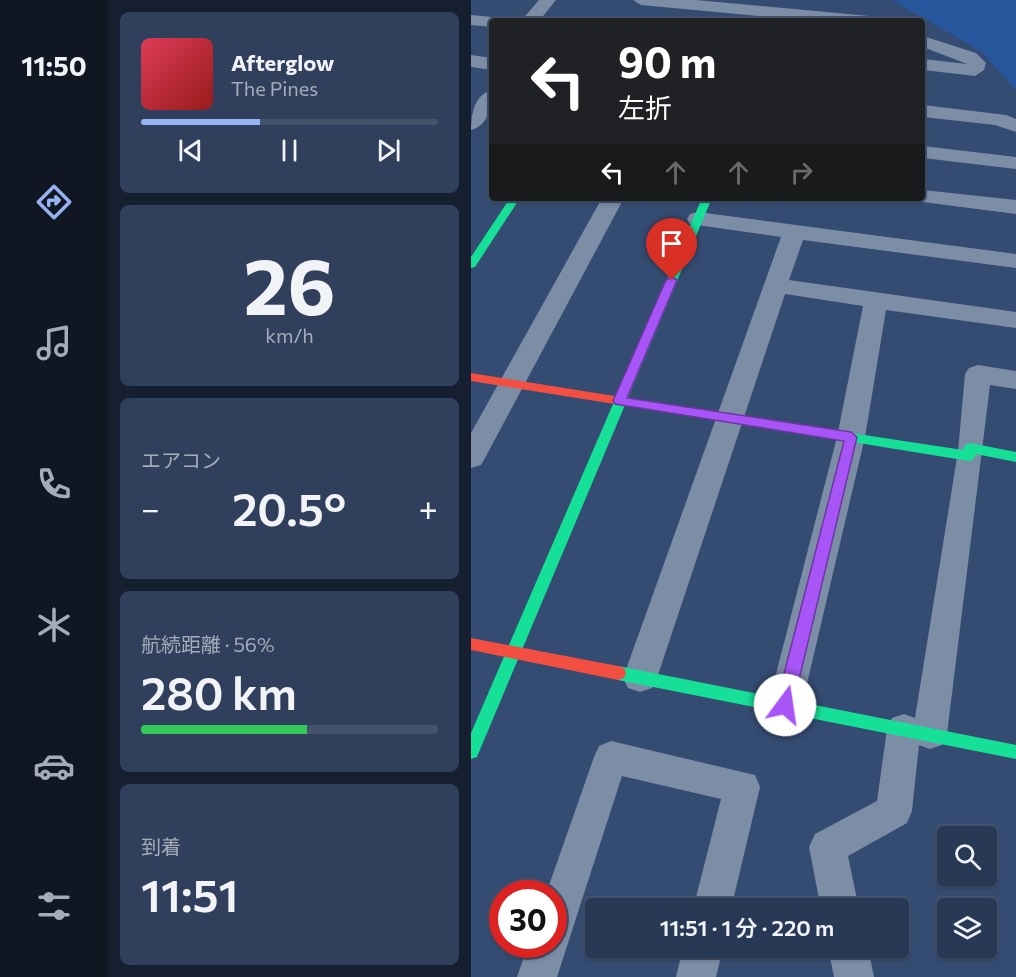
<!DOCTYPE html>
<html lang="ja">
<meta charset="utf-8">
<style>
:root{--surface:#283956;--page:#30405c;--text:#f1f3f6;--muted:#a5acb9;--line:#44536c;--accent:#95b2f1}
body{margin:0;font-family:Commissioner,"Noto Sans JP",sans-serif;background:var(--page);color:var(--text);height:100vh;display:flex;flex-direction:column;font-size:22px;white-space:nowrap}
*{box-sizing:border-box;margin:0}
p{font-size:20px;color:var(--muted)}
.icon{flex:none;width:33px;height:33px;fill:none;stroke:currentColor;stroke-width:2;stroke-linecap:round;stroke-linejoin:round}
.map{position:relative;flex:1;overflow:hidden}
.drawer{display:flex;flex-direction:column;gap:12px;padding:12px;background:#161f2f;width:363px}
.drawer>*{flex:none}
.guide{position:absolute;left:18px;top:18px;width:436px;height:183px;border-radius:6px;box-shadow:0 2px 4px #0004,0 0 0 2px var(--line);background:#202124;color:#fff;overflow:hidden}
.fabs{position:absolute;left:466px;top:826px;display:grid;gap:12px}
.fabs a{display:grid;place-items:center;width:60px;height:60px;border-radius:6px;background:var(--surface);box-shadow:0 2px 4px #0004,0 0 0 2px var(--line);font-size:30px}
.speed{position:absolute;left:18px;top:880px;display:flex;gap:12px;font-size:30px;font-weight:700;text-align:center}
.speed>*{display:grid;place-content:center;width:78px;height:78px;border-radius:50%;background:var(--surface);box-shadow:0 2px 4px #0004,0 0 0 2px var(--line);line-height:1}
.speed .limit{border:9px solid #d22;background:#fff;color:#111}
.pin{position:absolute;display:grid;place-items:center;width:51px;height:51px;color:#fff;margin:-62px -26px;border-radius:50% 50% 50% 0;rotate:-45deg;box-shadow:0 0 6px #0007}
.pin .icon{rotate:45deg}
.me{position:absolute;width:66px;margin:-33px;rotate:14deg;stroke-linejoin:round;filter:drop-shadow(0 0 4px #0008)}
.turn{display:flex;align-items:center;gap:21px;height:126px;padding:0 30px;font-size:27px}
.turn .icon{width:78px;height:78px;stroke-width:2.5}
.turn b{display:block;font-size:42px;line-height:51px}
.lanes{display:flex;align-items:center;height:57px;padding:0 30px;background:#0003;justify-content:center;gap:30px;direction:ltr}
.lanes .off{opacity:.35}
.big{font-size:45px;font-weight:600;line-height:1.1}
.drawer .card{flex:1;display:flex;flex-direction:column;justify-content:center;gap:9px;min-width:0;padding:0 21px;border-radius:9px;background:var(--page)}
.drawer .dial{align-items:center;gap:0}
.dial b{font-size:78px;line-height:1}
.song{display:flex;align-items:center;gap:18px}
.cover{width:72px;height:72px;border-radius:9px;background:linear-gradient(135deg,hsl(350 70% 55%),hsl(0 70% 35%))}
.played{height:6px;border-radius:3px;background:linear-gradient(90deg,var(--accent) 40%,var(--line) 40%)}
.keys{display:flex;justify-content:space-around;direction:ltr}
.heat{display:flex;justify-content:space-between;align-items:center;font-size:33px;direction:ltr}
.charge{height:9px;border-radius:4px;background:linear-gradient(90deg,#34c759 56%,var(--line) 0)}
.trip{position:absolute;left:114px;top:898px;width:324px;height:60px;border-radius:6px;background:var(--surface);box-shadow:0 2px 4px #0004,0 0 0 2px var(--line);font-weight:600;line-height:60px;text-align:center}
main{display:flex;flex:1;min-height:0}
.tab-bar{display:flex;flex-direction:column;width:108px;justify-content:space-around;align-items:center;background:#101722;color:var(--muted)}
.tab-bar .icon{width:42px;height:42px}
.tab-bar .on{color:var(--accent)}
.tab-bar b{font-size:27px;color:var(--text)}
.map>svg:first-child{display:block}
</style>
<main>
<nav class="tab-bar">
<b>11:50</b>
<svg class="icon on" aria-label="directions" viewBox="0 0 24 24"><path d="M12 3l9 9-9 9-9-9zM9 14v-3h6M13 9l2 2-2 2"/></svg>
<svg class="icon" aria-label="music" viewBox="0 0 24 24"><path d="M9 18V5l10-2v13"/><circle cx="6" cy="18" r="3"/><circle cx="16" cy="16" r="3"/></svg>
<svg class="icon" aria-label="phone" viewBox="0 0 24 24"><path d="M5 4h4l2 5-3 2q2 4 5 5l2-3 5 2v4C11 20 4 13 5 4z"/></svg>
<svg class="icon" aria-label="climate" viewBox="0 0 24 24"><path d="M12 3v18M4 7l16 10M4 17L20 7"/></svg>
<svg class="icon" aria-label="car" viewBox="0 0 24 24"><path d="M5 17H2v-5l4-1 3-4h7l3 4 3 1v5h-3M9 17h6M6 11h13"/><circle cx="7" cy="17" r="2"/><circle cx="17" cy="17" r="2"/></svg>
<svg class="icon" aria-label="filters" viewBox="0 0 24 24"><path d="M4 7h16M4 17h16"/><circle cx="9" cy="7" r="2"/><circle cx="15" cy="17" r="2"/></svg>
</nav>
<section class="drawer">
<div class="card">
<div class="song"><i class="cover"></i><div><b>Afterglow</b><p>The Pines</p></div></div>
<div class="played"></div>
<div class="keys"><svg class="icon" aria-label="previous" viewBox="0 0 24 24"><path d="M18 5L8 12l10 7zM5 5v14"/></svg><svg class="icon" aria-label="pause" viewBox="0 0 24 24"><path d="M8 5v14M16 5v14"/></svg><svg class="icon" aria-label="next" viewBox="0 0 24 24"><path d="M6 5l10 7-10 7zM19 5v14"/></svg></div>
</div>
<div class="card dial"><b>26</b><p>km/h</p></div>
<div class="card"><p>エアコン</p>
<div class="heat"><a>−</a><b class="big">20.5°</b><a>+</a></div>
</div>
<div class="card"><p>航続距離 · 56%</p><b class="big">280 km</b><div class="charge"></div></div>
<div class="card"><p>到着</p><b class="big">11:51</b></div>
</section>
<div class="map">
<svg width="545" height="977" viewBox="0 0 545 977">
<rect width="100%" height="100%" fill="#354c72"/>
<path fill="#27569c" d="M421 0H545V90L511 52Z"/>
<g fill="none" stroke-linecap="round" stroke-linejoin="round">
<g fill="#7c8da6" fill-rule="evenodd">
<path d="M68 0H85L68 21H50Z"/>
<path d="M162 0H225L398 16 407 21H342L170 5Z"/>
<path d="M0 15 21 17 29 21H21V27L0 25Z"/>
<path d="M452 36 505 53 515 63 513 70 504 76 452 70V59L496 64 452 47Z"/>
<path d="M0 55 21 58V70L0 67Z"/>
<path d="M21 90C21 106 18 125 0 130 0 114 3 95 21 90Z"/>
<path d="M452 105 535 115 545 119V132L524 125 452 117Z"/>
<path d="M452 146 545 157V169L452 158Z"/>
<path d="M452 190 545 200V214L444 201 443 198H452Z"/>
<path d="M131 198H153L14 458 10 465 0 468V433Z"/>
<path d="M227 212 545 254V268L332 240 318 280 545 312V328L415 310 394 437 331 705 326 715 314 720 302 715 297 705 366 437 392 306 314 294 186 678 181 688 169 692 157 688 152 678 310 237 219 224 216 219 219 214Z"/>
<path d="M507 365 545 371V389L519 385 476 734 471 745 459 749 448 745 441 811 436 823 377 856 388 909H350L338 847 344 834 406 801 416 729 421 718 433 714 444 718 487 451 494 374 498 368Z"/>
<path d="M140 741 284 775 289 787 260 909H222L250 799 151 776 86 977H46L57 945H82V894H75L123 757 128 746Z"/>
<path d="M212 948H252L245 977H205Z"/>
<path d="M357 948H397L403 977H363Z"/>
</g>
<g fill="#16e098" fill-rule="evenodd">
<path d="M39 198H49L4 267 0 268V257Z"/>
<path d="M231 198H241L8 752 6 757 0 759V733Z"/>
<path d="M288 419 492 450 494 445 499 443 545 452V462L505 454 503 459 498 461 283 426 282 423 283 420Z"/>
<path d="M147 666 545 745V759L147 680 141 678 139 673 141 668Z"/>
</g>
<g fill="#f24e42" fill-rule="evenodd">
<path d="M0 373 288 419 294 423 288 427 0 381Z"/>
<path d="M0 638 147 666 153 668 155 673 153 678 147 680 0 650Z"/>
</g>
</g>
<path fill="#a855f7" stroke="#6d37a1" stroke-width="1.5" d="M201 277 206 280 156 398 380 432 386 437 322 705 319 710H308L305 705 373 441 144 404 142 401 195 280Z"/>
</svg>
<div class="fabs">
<a><svg class="icon" aria-label="search" viewBox="0 0 24 24"><circle cx="10" cy="10" r="6"/><path d="M15 15l6 6"/></svg></a>
<a><svg class="icon" aria-label="layers" viewBox="0 0 24 24"><path d="M12 4l9 5-9 5-9-5zM3 14l9 5 9-5"/></svg></a>
</div>
<div class="speed"><div class="limit">30</div></div>
<div class="pin" style="left:201px;top:280px;background:#d93025"><svg class="icon" aria-label="arrive" viewBox="0 0 24 24"><path d="M6 21V4h12l-3 4 3 4H6"/></svg></div>
<svg class="me" style="left:314px;top:705px" viewBox="-20 -20 40 40"><circle r="19" fill="#fff"/><path d="M0-13L10 11 0 6-10 11z" fill="#a855f7"/></svg>
<div class="trip">11:51 · 1 分 · 220 m</div>
<div class="guide">
<div class="turn"><svg class="icon" aria-label="left" viewBox="0 0 24 24"><path d="M17 20v-9H6M10 6l-5 5 5 5"/></svg><div><b>90 m</b>左折</div></div>
<div class="lanes"><svg class="icon" aria-label="left" viewBox="0 0 24 24"><path d="M17 20v-9H6M10 6l-5 5 5 5"/></svg><svg class="icon off" aria-label="ahead" viewBox="0 0 24 24"><path d="M12 20V5M6 11l6-6 6 6"/></svg><svg class="icon off" aria-label="ahead" viewBox="0 0 24 24"><path d="M12 20V5M6 11l6-6 6 6"/></svg><svg class="icon off" aria-label="right" viewBox="0 0 24 24"><path d="M7 20v-9h11M14 6l5 5-5 5"/></svg></div>
</div>
</div>
</main>
